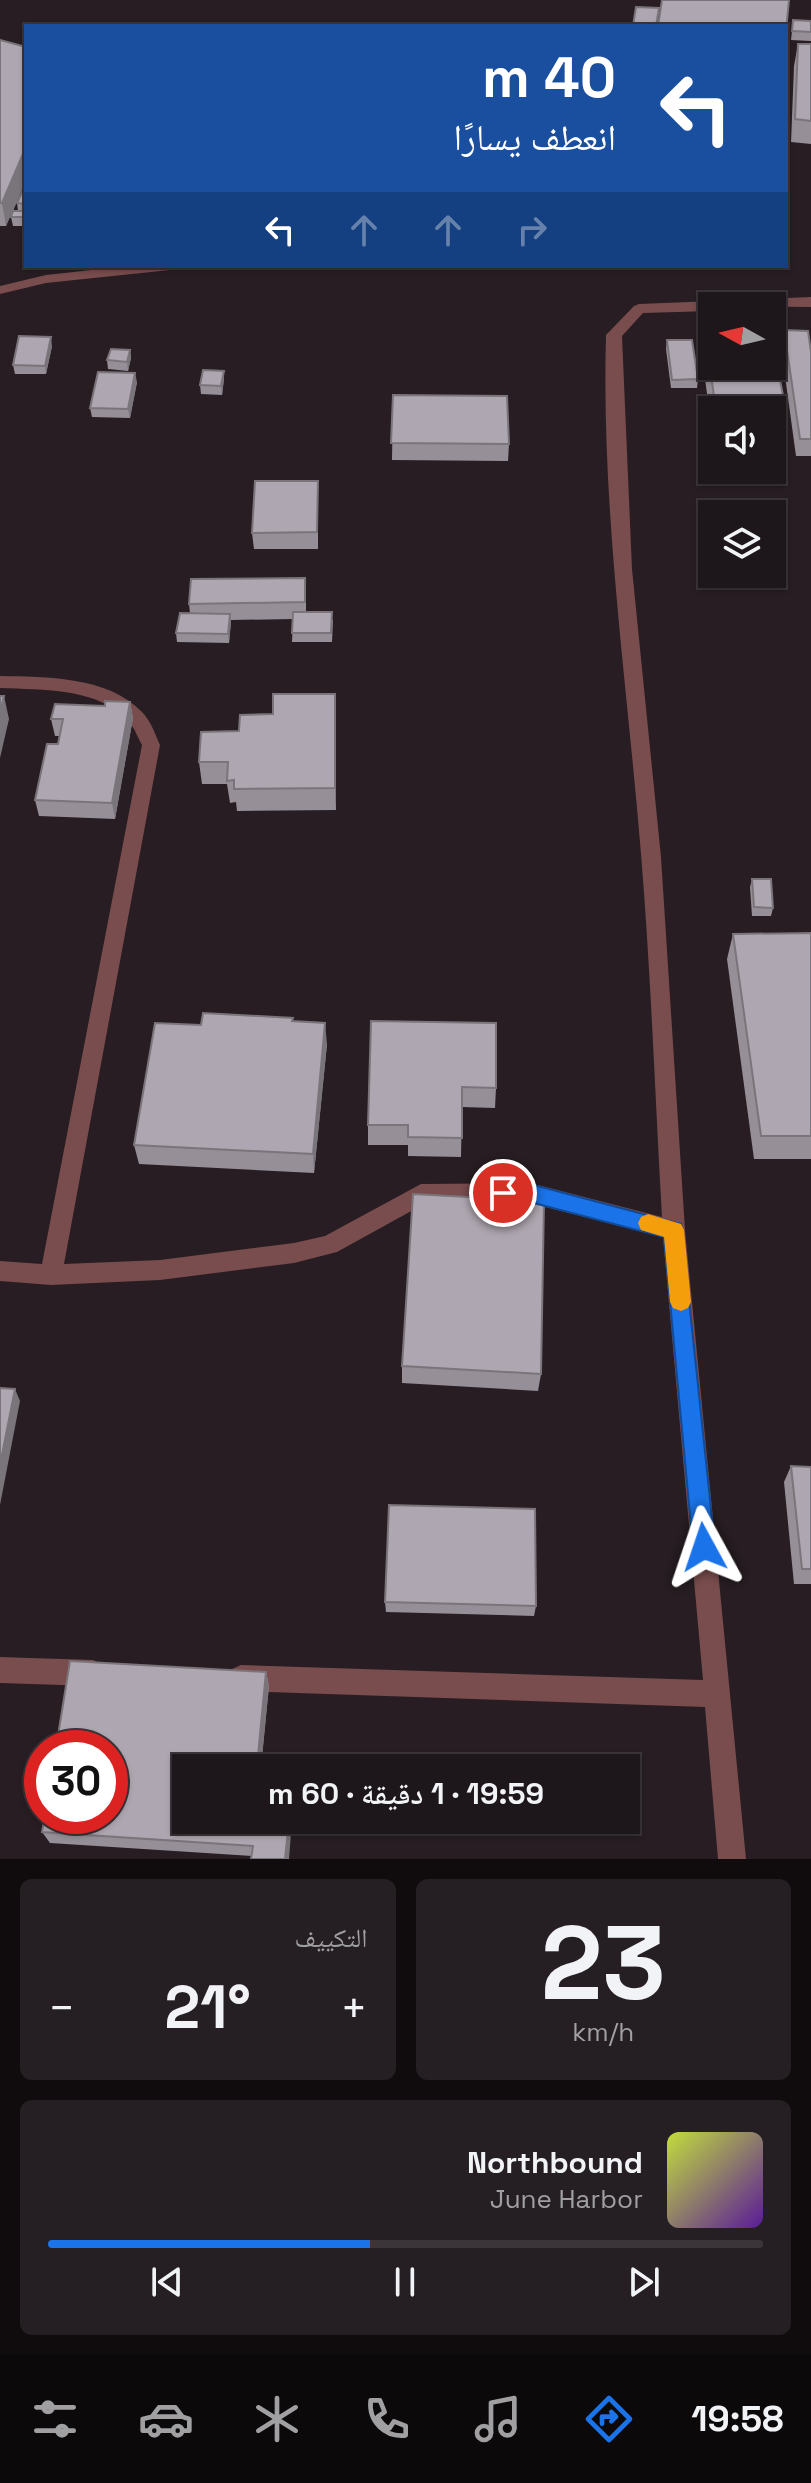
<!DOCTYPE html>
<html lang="ar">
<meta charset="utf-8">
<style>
:root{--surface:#1d161a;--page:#251f23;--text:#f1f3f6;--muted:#a09fa2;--line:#3b3539;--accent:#1a73e8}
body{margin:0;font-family:"Space Grotesk","Noto Naskh Arabic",sans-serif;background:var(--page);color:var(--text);direction:rtl;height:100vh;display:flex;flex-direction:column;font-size:30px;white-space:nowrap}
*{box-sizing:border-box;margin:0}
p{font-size:26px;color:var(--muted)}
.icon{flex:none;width:44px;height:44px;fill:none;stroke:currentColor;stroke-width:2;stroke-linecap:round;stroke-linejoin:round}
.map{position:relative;height:1859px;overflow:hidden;direction:ltr}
.sheet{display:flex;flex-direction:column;gap:20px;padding:20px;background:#100c0e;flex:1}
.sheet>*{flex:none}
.top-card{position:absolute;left:24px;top:24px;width:764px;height:244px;border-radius:0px;box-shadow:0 2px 6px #0004,0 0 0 2px var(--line);direction:rtl;background:#1a4fa0;color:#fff;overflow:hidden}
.needle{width:52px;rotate:278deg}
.tools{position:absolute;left:698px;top:292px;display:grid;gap:16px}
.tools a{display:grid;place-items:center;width:88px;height:88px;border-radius:0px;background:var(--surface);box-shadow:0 2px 6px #0004,0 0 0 2px var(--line);font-size:40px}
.speed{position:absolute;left:24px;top:1730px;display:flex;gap:16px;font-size:40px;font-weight:700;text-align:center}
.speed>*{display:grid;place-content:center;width:104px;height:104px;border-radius:50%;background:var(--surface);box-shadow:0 2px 6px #0004,0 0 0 2px var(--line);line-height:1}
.speed .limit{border:12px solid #d22;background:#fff;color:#111}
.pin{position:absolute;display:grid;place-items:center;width:68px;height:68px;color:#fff;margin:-34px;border:4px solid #fff;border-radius:50%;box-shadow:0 2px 8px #0007}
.me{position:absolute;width:88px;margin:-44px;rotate:355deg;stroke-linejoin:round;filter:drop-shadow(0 0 6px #0008)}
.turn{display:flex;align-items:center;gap:28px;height:168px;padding:0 40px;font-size:36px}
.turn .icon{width:104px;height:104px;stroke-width:2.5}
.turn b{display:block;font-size:56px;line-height:68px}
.lanes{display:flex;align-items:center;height:76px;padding:0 40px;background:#0003;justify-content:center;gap:40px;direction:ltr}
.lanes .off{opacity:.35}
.big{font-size:60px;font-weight:600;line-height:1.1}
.sheet .widget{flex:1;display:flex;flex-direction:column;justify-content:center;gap:12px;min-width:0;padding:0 28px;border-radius:12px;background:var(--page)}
.sheet .dial{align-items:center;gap:0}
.dial b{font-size:104px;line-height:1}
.song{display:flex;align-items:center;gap:24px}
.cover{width:96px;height:96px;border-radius:12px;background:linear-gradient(135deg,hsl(70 70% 55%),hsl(270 70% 35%))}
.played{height:8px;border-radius:4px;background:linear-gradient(90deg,var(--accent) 45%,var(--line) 45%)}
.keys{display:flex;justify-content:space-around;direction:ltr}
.heat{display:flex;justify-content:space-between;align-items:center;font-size:44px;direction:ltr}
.sheet .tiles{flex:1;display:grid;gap:20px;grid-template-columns:1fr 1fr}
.widget:last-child{grid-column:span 2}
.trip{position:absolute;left:172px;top:1754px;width:468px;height:80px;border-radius:0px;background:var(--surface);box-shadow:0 2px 6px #0004,0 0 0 2px var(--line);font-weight:600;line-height:80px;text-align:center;direction:rtl}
.tabs{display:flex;height:128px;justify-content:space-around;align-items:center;background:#0c090a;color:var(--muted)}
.tabs .icon{width:56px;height:56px}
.tabs .active{color:var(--accent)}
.tabs b{font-size:36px;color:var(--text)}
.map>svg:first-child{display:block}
</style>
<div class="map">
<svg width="811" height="1859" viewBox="0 0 811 1859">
<rect width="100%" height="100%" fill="#271d22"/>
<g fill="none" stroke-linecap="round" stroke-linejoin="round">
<g fill="#794c4d" fill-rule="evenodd">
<path d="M128 266H177L170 270 46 283 0 294V286L46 275Z"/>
<path d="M811 297V307L712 306V311L643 313 622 336 632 569 661 857 685 1230 746 1859H718L705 1707 241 1691 232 1687 228 1678 232 1669 241 1665 703 1680 663 1237 530 1203 424 1204 337 1252 294 1263 160 1280 51 1285 0 1281V1261L42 1264 142 745C138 738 135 729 130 723 100 687 42 690 0 688V676C46 677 108 676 142 712 151 721 155 734 160 745L64 1264 160 1260 294 1243 325 1236 421 1184 530 1183 662 1217C655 1096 651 975 641 854 627 682 601 508 606 335L634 306 639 304Z"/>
<path d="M0 1657 93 1660 102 1664 106 1673 102 1682 93 1686 0 1683Z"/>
</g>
</g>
<g fill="#968f97">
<path d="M793 20 811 21V41L791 40Z"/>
<path d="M0 40 26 47V179L13 211H18L17 203 26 190V226H13L11 217 12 212 6 226H0Z"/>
<path d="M811 43V144L791 142 794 66 798 44H811Z"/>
<path d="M704 327 787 417 782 440H772V410H712V430L701 350Z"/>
<path d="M784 330 811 352V456H796L781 347Z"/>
<path d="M667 340 698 379 697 388H671L666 349Z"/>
<path d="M52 346 46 374H15L13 365Z"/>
<path d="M130 350 131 358 128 371 108 369 107 360Z"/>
<path d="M224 379 222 395 201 394 200 385Z"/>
<path d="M137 382 130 418 92 417 90 408Z"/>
<path d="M393 395 509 444 508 461 392 460Z"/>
<path d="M318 481V549H254L252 533Z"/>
<path d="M306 594V612L333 620 332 642H292L293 619 231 620 229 643 177 642 176 633 190 613 189 604Z"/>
<path d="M335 694 336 810 237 811 236 802 230 803 227 784H202L199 762 239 731 273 714Z"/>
<path d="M130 702 133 718 115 819 39 816 35 800 58 744 60 736H55L51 719 105 706Z"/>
<path d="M752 879 773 908 771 916H752L750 887Z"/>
<path d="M811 933V1159H754L727 959 733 934Z"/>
<path d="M293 1018V1021L327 1044 314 1173 139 1164 134 1145 201 1025Z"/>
<path d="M371 1021 496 1088 495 1108 462 1107 461 1157 408 1156V1145H368V1125Z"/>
<path d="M402 1366 541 1374 538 1391 402 1383Z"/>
<path d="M791 1466 811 1467V1584H794L784 1482Z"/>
<path d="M385 1602 536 1606 534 1616 386 1612Z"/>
<path d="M266 1672 269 1686 261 1766 292 1820 252 1856 50 1843 42 1832Z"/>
</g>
<g fill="#7a747b">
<path d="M26 147V179L6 226 2 203Z"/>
<path d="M51 337 52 346 46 374 45 366Z"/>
<path d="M130 350 131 358 128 371 127 362Z"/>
<path d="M224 371V379L222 395 221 386Z"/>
<path d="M135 373 137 382 130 418 128 409Z"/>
<path d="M230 614 231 623 229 643 228 634Z"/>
<path d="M335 694 336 716V810L335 788Z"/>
<path d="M4 696 9 719 0 758V712Z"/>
<path d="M130 702 133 718 115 819 112 803Z"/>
<path d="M325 1023 327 1044 314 1173 313 1154Z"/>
<path d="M15 1389 20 1401 0 1505V1465Z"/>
<path d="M266 1672 269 1686 261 1768 257 1766Z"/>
<path d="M289 1820H292L289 1859H285Z"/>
</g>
<g fill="#aea6b0" stroke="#7a747b" stroke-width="2">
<path d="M662 0H789L786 31V26H658Z"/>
<path d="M636 7 659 8 656 26H633Z"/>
<path d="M793 20 811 21V32L792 31Z"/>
<path d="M0 40 26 47V147L2 203H0Z"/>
<path d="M798 44H811V121L795 119Z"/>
<path d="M23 190H26V204L17 203Z"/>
<path d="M13 211H26V217H11Z"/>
<path d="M704 327H712V366H772V337L787 417H772V410H716Z"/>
<path d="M784 330 808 331 811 352V439H800Z"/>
<path d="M19 336 51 337 45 366 13 365Z"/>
<path d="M667 340H692L698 379 672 380Z"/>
<path d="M111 349 130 350 127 362 107 360Z"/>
<path d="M203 370 224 371 221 386 200 385Z"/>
<path d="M98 372 135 373 128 409 90 408Z"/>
<path d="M393 395 507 396 509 444 391 443Z"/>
<path d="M255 481H318L317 532 252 533Z"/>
<path d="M305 578V602L189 604 191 579Z"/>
<path d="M293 612H332L331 633H292Z"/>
<path d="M180 613 230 614 228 634 176 633Z"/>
<path d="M273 694H335V788L234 789V780L227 781 228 762H199L201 732 239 731 240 715 273 714Z"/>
<path d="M0 696H4L0 712Z"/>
<path d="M105 701 130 702 112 803 35 800 47 744H58L63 719H51L55 704 105 706Z"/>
<path d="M752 879H771L773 908 754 907Z"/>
<path d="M811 933V1136H761L733 934Z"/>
<path d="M203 1013 293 1018 292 1021 325 1023 313 1154 134 1145 155 1023 201 1025Z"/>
<path d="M371 1021 496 1023V1088L462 1087V1138L408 1137V1125H368Z"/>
<path d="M413 1194 544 1201 541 1374 402 1366Z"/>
<path d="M0 1388 15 1389 0 1465Z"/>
<path d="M791 1466 811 1467V1569H802Z"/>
<path d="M389 1505 535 1509 536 1606 385 1602Z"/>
<path d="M70 1661 266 1672 257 1766 294 1768H186V1820H289L285 1859H251L253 1846 42 1832 45 1816H110V1748H56Z"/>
</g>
<path fill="#1a73e8" stroke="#114b97" stroke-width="2" d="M503 1184H530L681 1224 715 1547 712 1555 704 1558 696 1555 693 1547 664 1237 530 1202 496 1199 493 1193 496 1187Z"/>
<path fill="#f59e0b" d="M648 1214 681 1224 684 1230 691 1302 688 1308 681 1311 673 1308 670 1302 664 1237 641 1230 638 1223 641 1217Z"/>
</svg>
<div class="tools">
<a><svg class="needle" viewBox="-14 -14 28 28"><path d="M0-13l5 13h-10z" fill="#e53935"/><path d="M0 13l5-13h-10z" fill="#a09fa2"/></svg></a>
<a><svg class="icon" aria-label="sound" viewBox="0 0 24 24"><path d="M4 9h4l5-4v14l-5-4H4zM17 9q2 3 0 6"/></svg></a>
<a><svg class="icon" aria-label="layers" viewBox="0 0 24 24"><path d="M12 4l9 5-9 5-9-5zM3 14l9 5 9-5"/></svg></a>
</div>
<div class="speed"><div class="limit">30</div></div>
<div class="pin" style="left:503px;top:1193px;background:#d93025"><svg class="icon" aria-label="arrive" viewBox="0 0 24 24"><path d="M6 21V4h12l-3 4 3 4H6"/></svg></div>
<svg class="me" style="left:704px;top:1547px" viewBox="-20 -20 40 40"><path d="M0-17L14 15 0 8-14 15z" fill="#1a73e8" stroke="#fff" stroke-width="4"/></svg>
<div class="trip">19:59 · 1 دقيقة · 60 m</div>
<div class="top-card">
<div class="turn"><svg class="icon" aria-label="left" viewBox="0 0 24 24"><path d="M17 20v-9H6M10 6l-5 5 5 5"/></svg><div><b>40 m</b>انعطف يسارًا</div></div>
<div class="lanes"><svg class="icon" aria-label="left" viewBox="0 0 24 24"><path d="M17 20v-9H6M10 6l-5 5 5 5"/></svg><svg class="icon off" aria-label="ahead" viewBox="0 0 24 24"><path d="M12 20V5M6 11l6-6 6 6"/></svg><svg class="icon off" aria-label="ahead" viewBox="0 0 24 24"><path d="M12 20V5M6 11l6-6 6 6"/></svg><svg class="icon off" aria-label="right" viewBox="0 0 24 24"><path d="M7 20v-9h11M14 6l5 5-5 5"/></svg></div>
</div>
</div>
<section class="sheet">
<div class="tiles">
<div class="widget dial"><b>23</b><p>km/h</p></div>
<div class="widget"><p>التكييف</p>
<div class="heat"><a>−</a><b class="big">21°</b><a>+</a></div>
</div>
<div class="widget">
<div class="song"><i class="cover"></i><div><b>Northbound</b><p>June Harbor</p></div></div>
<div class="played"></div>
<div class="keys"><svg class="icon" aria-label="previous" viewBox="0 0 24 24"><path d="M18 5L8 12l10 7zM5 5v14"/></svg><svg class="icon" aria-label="pause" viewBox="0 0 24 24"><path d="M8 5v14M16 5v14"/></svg><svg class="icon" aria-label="next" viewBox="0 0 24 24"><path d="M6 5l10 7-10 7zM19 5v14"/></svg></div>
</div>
</div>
</section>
<nav class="tabs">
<b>19:58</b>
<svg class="icon active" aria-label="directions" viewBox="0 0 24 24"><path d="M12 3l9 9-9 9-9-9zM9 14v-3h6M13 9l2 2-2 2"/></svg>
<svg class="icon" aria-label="music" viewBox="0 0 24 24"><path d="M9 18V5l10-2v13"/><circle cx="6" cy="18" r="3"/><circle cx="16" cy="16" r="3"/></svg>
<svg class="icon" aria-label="phone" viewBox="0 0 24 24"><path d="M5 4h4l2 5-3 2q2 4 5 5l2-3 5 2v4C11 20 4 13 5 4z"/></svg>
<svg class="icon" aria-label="climate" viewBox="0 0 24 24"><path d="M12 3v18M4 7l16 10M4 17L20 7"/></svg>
<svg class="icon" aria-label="car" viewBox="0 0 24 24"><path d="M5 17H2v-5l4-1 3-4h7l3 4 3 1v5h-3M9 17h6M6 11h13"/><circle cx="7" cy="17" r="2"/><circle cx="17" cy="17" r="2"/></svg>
<svg class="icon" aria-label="filters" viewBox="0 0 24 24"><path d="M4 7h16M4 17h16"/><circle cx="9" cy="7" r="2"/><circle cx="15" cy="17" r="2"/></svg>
</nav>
